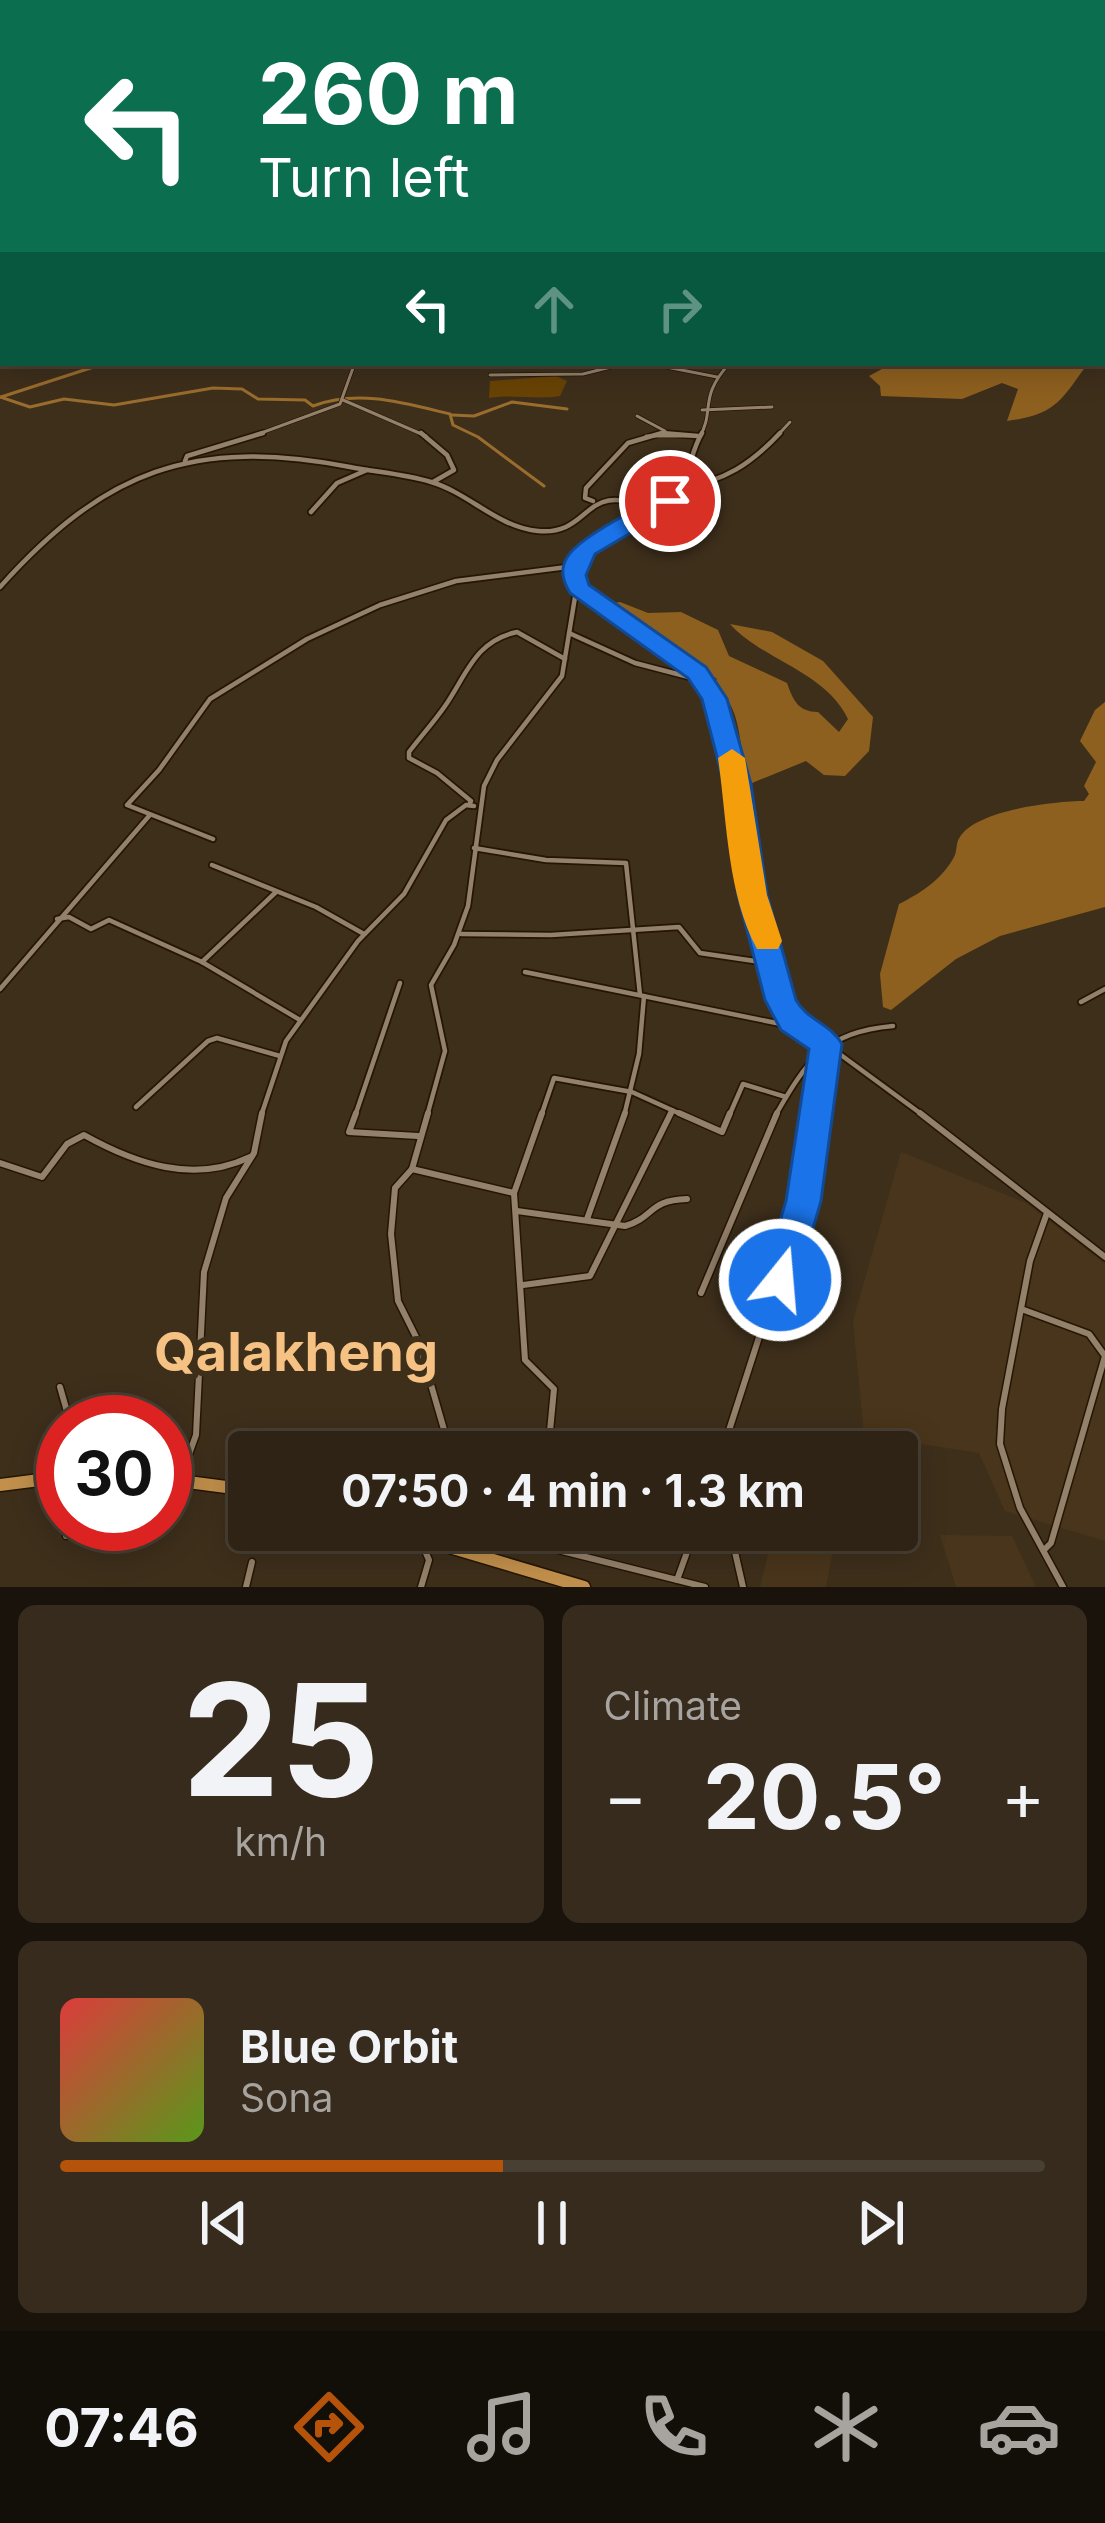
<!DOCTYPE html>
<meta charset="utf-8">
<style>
:root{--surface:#2e2314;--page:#362b1d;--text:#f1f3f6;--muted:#a7a4a0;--line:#494034;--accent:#b45309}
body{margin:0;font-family:Inter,sans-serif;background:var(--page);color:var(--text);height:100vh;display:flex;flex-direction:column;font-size:45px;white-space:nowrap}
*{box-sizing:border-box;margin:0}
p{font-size:39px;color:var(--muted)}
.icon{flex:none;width:66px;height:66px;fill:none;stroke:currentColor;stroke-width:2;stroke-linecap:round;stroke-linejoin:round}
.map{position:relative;height:1587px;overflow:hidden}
.side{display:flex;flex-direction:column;gap:18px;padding:18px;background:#19130b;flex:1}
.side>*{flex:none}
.top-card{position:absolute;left:0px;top:0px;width:1107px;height:366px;box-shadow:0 6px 30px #0003,0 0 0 3px var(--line);background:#0b6e4f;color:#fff;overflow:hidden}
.speed{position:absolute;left:36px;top:1395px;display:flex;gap:24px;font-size:60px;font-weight:700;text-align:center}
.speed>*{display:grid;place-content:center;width:156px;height:156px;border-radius:50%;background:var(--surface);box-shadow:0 6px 30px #0003,0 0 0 3px var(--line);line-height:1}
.speed .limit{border:18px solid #d22;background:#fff;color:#111}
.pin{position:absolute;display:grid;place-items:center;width:102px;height:102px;color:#fff;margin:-51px;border:6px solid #fff;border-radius:50%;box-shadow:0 3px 12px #0007}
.me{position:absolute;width:132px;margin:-66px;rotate:17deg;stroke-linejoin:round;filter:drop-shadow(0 0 9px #0008)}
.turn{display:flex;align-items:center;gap:42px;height:252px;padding:0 60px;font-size:54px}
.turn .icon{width:156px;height:156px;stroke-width:2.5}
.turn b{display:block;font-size:84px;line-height:102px}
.lanes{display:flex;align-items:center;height:114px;padding:0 60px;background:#0003;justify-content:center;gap:60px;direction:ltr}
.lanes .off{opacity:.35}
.big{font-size:90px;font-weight:700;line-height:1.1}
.side .widget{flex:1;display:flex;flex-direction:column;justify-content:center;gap:18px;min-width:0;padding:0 42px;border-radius:18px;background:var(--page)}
.side .dial{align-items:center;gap:0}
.dial b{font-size:156px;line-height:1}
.song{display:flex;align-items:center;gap:36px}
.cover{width:144px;height:144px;border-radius:18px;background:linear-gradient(135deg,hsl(0 70% 55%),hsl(90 70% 35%))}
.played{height:12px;border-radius:6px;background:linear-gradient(90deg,var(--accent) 45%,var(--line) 45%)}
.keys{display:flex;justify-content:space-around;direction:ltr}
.heat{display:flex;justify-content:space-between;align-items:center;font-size:66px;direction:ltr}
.side .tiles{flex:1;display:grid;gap:18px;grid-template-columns:1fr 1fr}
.widget:last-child{grid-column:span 2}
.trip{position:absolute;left:228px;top:1431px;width:690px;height:120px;border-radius:12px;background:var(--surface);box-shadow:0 6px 30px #0003,0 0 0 3px var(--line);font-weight:700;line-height:120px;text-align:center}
.tabs{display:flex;height:192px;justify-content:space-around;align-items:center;background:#120e08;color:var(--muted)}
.tabs .icon{width:84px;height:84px}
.tabs .on{color:var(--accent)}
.tabs b{font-size:54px;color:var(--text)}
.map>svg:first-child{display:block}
</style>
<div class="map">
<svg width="1105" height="1587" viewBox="0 0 1105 1587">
<rect width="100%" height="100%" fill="#3e2f1b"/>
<g fill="#49351b">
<path d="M901 1152 1026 1203 1105 1264V1541L1005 1511 979 1453 864 1435 853 1321Z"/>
<path d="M774 1530H837L826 1587H760Z"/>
<path d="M940 1535 1012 1536 1036 1587H956Z"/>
</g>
<path fill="#694305" d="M556 376 567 381 560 396C535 400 514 394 489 398L490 381Z"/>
<g fill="#8e601f">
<path d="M893 363H1088C1061 401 1055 415 1007 421L1018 389 1002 383 962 399 881 396 880 386 869 376Z"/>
<path d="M620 602 648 613 681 612 718 630 729 656 787 683C793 700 798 712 818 712L839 732 848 719C825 671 762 660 730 624L772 632 823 661 873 717 869 751 845 776 824 775 806 761 752 783C734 753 749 714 713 683L717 679 609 604Z"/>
<path d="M1105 702V907L1000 936 956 959 891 1010 883 1007 880 974 899 904C921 893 944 878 955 855 957 849 956 842 960 837 976 810 1055 801 1084 801L1089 794 1084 786 1096 762 1080 741 1095 710Z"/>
</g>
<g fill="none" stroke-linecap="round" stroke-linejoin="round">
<g stroke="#9a6c2d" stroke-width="3">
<path d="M552 0 565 3"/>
<path d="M612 3 621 0"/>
<path d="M814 3 824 0"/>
<path d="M0 397 30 407 64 399 114 405 213 388 242 389 258 399 305 400 313 406C359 389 404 403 450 414L453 425 478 437 544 486"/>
<path d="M1 397 106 363"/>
<path d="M452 415 474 416 512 402 567 409"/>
</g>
<defs>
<g id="minor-far2">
<path d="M646 363 717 377"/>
<path d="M490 375 583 374 627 363"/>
<path d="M343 400 426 436"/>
<path d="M702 410 772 407"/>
<path d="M637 416 665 431"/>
<path d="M253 436 340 404 353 368"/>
<path d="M646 436H697"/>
<path d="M700 436C715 411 698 397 730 363"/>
<path d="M777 436 790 422"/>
</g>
<g id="minor-far1">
<path d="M421 433 447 455 454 470 433 482"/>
<path d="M702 433C690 452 690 478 675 495 648 527 564 534 578 588L697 673 714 699 737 784 752 895 781 1000 792 1021 826 1044 815 1116"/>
<path d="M185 461 187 456 263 433"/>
<path d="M682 487C724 482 752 463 780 433"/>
<path d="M593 501 585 498 586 488 628 443 662 433 698 436"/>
<path d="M311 512 337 483 367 470"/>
<path d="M0 587C105 470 193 437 350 467 376 472 405 474 431 482 469 493 497 527 538 531 594 536 581 476 654 511"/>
<path d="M569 633 635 663 704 681"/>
<path d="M469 805 471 801 437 773 409 758V752C421 736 434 722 445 706 467 674 475 641 517 632L565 659"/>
<path d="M213 839 127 805 159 770 210 699 307 639 380 605 456 581 575 566"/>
<path d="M474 848 546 860 626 863 640 995"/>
<path d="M212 865 316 907 364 934"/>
<path d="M57 919 69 917 91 929 109 920 202 962 300 1020"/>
<path d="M461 934 551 935 679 927 700 953 775 964"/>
<path d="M202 962 276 892"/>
<path d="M525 972 801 1028"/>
<path d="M0 989 149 816"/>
<path d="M1081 1002 1105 989"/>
<path d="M826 1044 924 1116"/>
<path d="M136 1107 208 1041 217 1038 280 1056"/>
<path d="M261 1116 286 1041 358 941 404 894 446 820 466 805 474 806"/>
<path d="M355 1116 400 983"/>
<path d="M427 1116 445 1051 431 985 454 945 468 906 484 786 497 760 562 676 577 585"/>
<path d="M541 1116 554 1078 632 1092 685 1116"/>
<path d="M624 1116 639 1054 644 996"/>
<path d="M669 1116 672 1110"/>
<path d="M729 1116 743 1084 786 1097"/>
<path d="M775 1116C807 1060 826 1032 893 1026"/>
</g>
<g id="minor">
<path d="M356 1113 349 1132 418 1136"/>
<path d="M428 1113 412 1169 395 1188 391 1234 398 1301 419 1343 445 1433"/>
<path d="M542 1113 514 1193 525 1360 554 1389 548 1452"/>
<path d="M679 1113 722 1132 730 1113"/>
<path d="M920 1113 1105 1257"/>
<path d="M0 1163 42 1177 67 1144 84 1135C136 1164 194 1184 250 1157"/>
<path d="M412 1169 514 1193"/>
<path d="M517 1211 625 1226C654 1218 648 1200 687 1199"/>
<path d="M1047 1213 1030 1261 1002 1409 1000 1444 1020 1508 1063 1587"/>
<path d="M587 1219 625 1113"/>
<path d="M523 1285 590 1276 671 1113"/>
<path d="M701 1293 777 1113"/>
<path d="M1024 1310 1089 1334 1105 1356 1051 1543 1045 1549"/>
<path d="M60 1387 70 1422"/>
<path d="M427 1439 429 1452"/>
<path d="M722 1452 803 1201 816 1113"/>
<path d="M59 1477 63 1450"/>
<path d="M180 1479 196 1435 204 1272 226 1198 254 1153 262 1113"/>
<path d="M540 1530 542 1543 558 1550 705 1587"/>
<path d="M730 1530 743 1587"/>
<path d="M66 1536 69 1524"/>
<path d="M677 1580 695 1530"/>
<path d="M246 1587 252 1562"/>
<path d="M421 1587 429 1560 422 1544"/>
</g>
<g id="primary">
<path d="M165 1479 249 1490"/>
<path d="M0 1485 63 1477"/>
<path d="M392 1530 584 1587"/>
</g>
</defs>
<use href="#minor-far2" stroke="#251604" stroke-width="4.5"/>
<use href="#minor-far1" stroke="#251604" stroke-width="8"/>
<use href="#minor" stroke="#251604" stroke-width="9"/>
<use href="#primary" stroke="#251604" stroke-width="15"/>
<use href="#minor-far2" stroke="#94816b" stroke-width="3"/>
<use href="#minor-far1" stroke="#94816b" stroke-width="4.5"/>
<use href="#minor" stroke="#94816b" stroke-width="6"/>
<use href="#primary" stroke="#c2904c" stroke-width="12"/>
</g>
<path fill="#1a73e8" stroke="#114b97" stroke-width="3" d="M670 494 678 496V505L595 554 586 575 589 585 706 667 727 699 751 784 767 895 796 1000C807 1020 831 1024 842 1044L821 1201 798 1280 792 1291 780 1296 767 1291 762 1280 786 1201 809 1049 781 1030 765 1000 738 895 724 784 702 699 688 678 570 593C563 581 559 569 568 556 580 537 648 501 670 494Z"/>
<path fill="#f59e0b" d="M732 749 745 758 767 895 782 941 778 949H757C727 893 727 819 718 758Z"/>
<g text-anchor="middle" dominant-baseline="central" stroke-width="12" stroke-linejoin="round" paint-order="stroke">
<g font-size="54" font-weight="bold" fill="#f6c283" stroke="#3e2f1b">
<text x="296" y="1351">Qalakheng</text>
</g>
</g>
</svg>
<div class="speed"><div class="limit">30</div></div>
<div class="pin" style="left:670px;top:501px;background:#d93025"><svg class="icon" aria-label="arrive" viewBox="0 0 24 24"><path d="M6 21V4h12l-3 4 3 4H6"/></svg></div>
<svg class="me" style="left:780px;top:1280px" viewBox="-20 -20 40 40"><circle r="17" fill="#1a73e8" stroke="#fff" stroke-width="3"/><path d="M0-11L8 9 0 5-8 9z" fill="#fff"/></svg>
<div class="trip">07:50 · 4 min · 1.3 km</div>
<div class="top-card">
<div class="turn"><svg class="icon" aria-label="left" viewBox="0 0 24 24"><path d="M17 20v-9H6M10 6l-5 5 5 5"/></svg><div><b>260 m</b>Turn left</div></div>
<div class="lanes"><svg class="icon" aria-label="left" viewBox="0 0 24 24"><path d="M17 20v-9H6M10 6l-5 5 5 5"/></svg><svg class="icon off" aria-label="ahead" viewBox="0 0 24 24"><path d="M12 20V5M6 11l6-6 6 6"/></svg><svg class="icon off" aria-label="right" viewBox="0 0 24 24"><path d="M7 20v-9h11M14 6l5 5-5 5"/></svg></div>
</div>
</div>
<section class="side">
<div class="tiles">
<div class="widget dial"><b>25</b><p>km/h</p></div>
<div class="widget"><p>Climate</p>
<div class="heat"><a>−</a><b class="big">20.5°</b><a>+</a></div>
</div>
<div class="widget">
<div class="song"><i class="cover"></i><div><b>Blue Orbit</b><p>Sona</p></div></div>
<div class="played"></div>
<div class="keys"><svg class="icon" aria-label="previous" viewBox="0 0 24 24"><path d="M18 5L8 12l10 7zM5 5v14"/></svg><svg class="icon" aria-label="pause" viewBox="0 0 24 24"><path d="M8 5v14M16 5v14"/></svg><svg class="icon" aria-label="next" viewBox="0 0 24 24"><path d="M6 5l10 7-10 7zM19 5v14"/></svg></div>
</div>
</div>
</section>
<nav class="tabs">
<b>07:46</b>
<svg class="icon on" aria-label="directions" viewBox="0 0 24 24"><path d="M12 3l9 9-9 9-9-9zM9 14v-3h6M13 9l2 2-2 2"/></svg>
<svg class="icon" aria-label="music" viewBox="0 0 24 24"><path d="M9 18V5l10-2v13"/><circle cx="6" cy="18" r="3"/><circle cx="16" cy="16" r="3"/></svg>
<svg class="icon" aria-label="phone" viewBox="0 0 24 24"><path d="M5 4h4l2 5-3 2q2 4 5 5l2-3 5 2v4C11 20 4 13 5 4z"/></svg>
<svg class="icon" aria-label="climate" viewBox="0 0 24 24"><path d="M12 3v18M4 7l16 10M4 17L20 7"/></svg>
<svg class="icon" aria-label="car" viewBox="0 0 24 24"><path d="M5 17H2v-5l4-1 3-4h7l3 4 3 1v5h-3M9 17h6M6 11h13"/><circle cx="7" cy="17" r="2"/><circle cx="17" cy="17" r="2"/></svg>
</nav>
